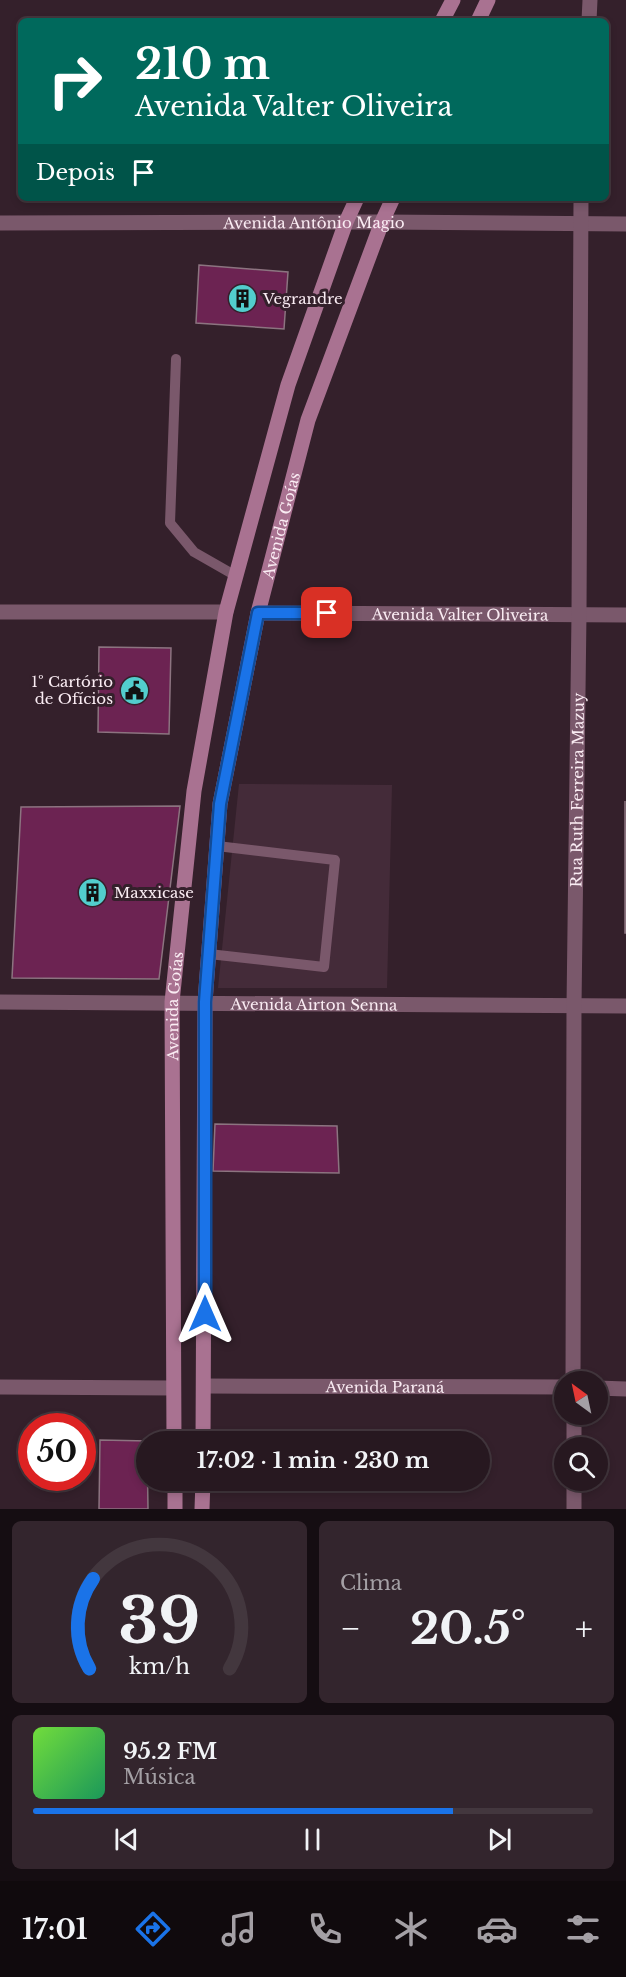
<!DOCTYPE html>
<html lang="pt">
<meta charset="utf-8">
<style>
:root{--surface:#271820;--page:#33252d;--text:#f1f3f6;--muted:#a4a0a5;--line:#43373e;--accent:#1a73e8}
body{margin:0;font-family:"Libre Baskerville",serif;background:var(--page);color:var(--text);height:100vh;display:flex;flex-direction:column;font-size:22px;white-space:nowrap}
*{box-sizing:border-box;margin:0}
p{font-size:20px;color:var(--muted)}
.icon{flex:none;width:33px;height:33px;fill:none;stroke:currentColor;stroke-width:2;stroke-linecap:round;stroke-linejoin:round}
.map{position:relative;height:1509px;overflow:hidden}
.details{display:flex;flex-direction:column;gap:12px;padding:12px;background:#150d12;flex:1}
.details>*{flex:none}
.hud{position:absolute;left:18px;top:18px;width:591px;height:183px;border-radius:9px;box-shadow:0 3px 9px #0003,0 0 0 2px var(--line);background:#00695c;color:#fff;overflow:hidden}
.needle{width:39px;rotate:327deg}
.fabs{position:absolute;left:554px;top:1371px;display:grid;gap:12px}
.fabs a{display:grid;place-items:center;width:54px;height:54px;border-radius:50%;background:var(--surface);box-shadow:0 3px 9px #0003,0 0 0 2px var(--line);font-size:30px}
.speed{position:absolute;left:18px;top:1413px;display:flex;gap:12px;font-size:30px;font-weight:700;text-align:center}
.speed>*{display:grid;place-content:center;width:78px;height:78px;border-radius:50%;background:var(--surface);box-shadow:0 3px 9px #0003,0 0 0 2px var(--line);line-height:1}
.speed .limit{border:9px solid #d22;background:#fff;color:#111}
.pin{position:absolute;display:grid;place-items:center;width:51px;height:51px;color:#fff;margin:-26px;border-radius:12px;box-shadow:0 3px 9px #0006}
.me{position:absolute;width:66px;margin:-33px;rotate:0deg;stroke-linejoin:round;filter:drop-shadow(0 0 4px #0008)}
.turn{display:flex;align-items:center;gap:21px;height:126px;padding:0 18px;font-size:27px}
.turn .icon{width:78px;height:78px;stroke-width:2.5}
.turn b{display:block;font-size:42px;line-height:51px}
.then{display:flex;align-items:center;height:57px;padding:0 18px;background:#0003;gap:12px;font-size:22px}
.big{font-size:45px;font-weight:700;line-height:1.1}
.details .card{flex:1;display:flex;flex-direction:column;justify-content:center;gap:9px;min-width:0;padding:0 21px;border-radius:9px;background:var(--page)}
.details .dial{align-items:center;gap:0}
.dial svg{height:156px;overflow:visible;fill:none;stroke:var(--line);stroke-width:7;stroke-linecap:round;text-anchor:middle}
.dial text{fill:var(--text);stroke:none}
.song{display:flex;align-items:center;gap:18px}
.cover{width:72px;height:72px;border-radius:9px;background:linear-gradient(135deg,hsl(100 70% 55%),hsl(150 70% 35%))}
.played{height:6px;border-radius:3px;background:linear-gradient(90deg,var(--accent) 75%,var(--line) 75%)}
.keys{display:flex;justify-content:space-around;direction:ltr}
.heat{display:flex;justify-content:space-between;align-items:center;font-size:33px;direction:ltr}
.details .tiles{flex:1;display:grid;gap:12px;grid-template-columns:1fr 1fr}
.card:last-child{grid-column:span 2}
.trip{position:absolute;left:136px;top:1431px;width:354px;height:60px;border-radius:30px;background:var(--surface);box-shadow:0 3px 9px #0003,0 0 0 2px var(--line);font-weight:700;line-height:60px;text-align:center}
.tab-bar{display:flex;height:96px;justify-content:space-around;align-items:center;background:#100a0d;color:var(--muted)}
.tab-bar .icon{width:42px;height:42px}
.tab-bar .on{color:var(--accent)}
.tab-bar b{font-size:27px;color:var(--text)}
.map>svg:first-child{display:block}
</style>
<div class="map">
<svg width="626" height="1509" viewBox="0 0 626 1509">
<rect width="100%" height="100%" fill="#34202b"/>
<path fill="#442b39" d="M239 784 392 785 387 988H218Z"/>
<g fill="#6c2352" stroke="#8c7480" stroke-width="1.5">
<path d="M199 265 288 272 284 329 196 323Z"/>
<path d="M99 647 171 648 169 734 98 732Z"/>
<path d="M625 801 626 933H625Z"/>
<path d="M180 806 159 979 12 978 21 807Z"/>
<path d="M215 1124 337 1126 339 1173 213 1171Z"/>
<path d="M100 1440 149 1441 147 1442 148 1509H99Z"/>
</g>
<g fill="none" stroke-linecap="round" stroke-linejoin="round">
<g stroke="#7a586b" stroke-width="10">
<path d="M176 359 170 523 194 552 236 576"/>
<path d="M209 954 324 967 335 860 217 846"/>
</g>
<g stroke="#7a586b" stroke-width="15">
<path d="M589 21 590 0"/>
<path id="s1" d="M0 223 382 222 626 224"/>
<path d="M0 612H226"/>
<path id="s2" d="M258 613 626 615"/>
<path id="s3" d="M0 1002 626 1006"/>
<path id="s4" d="M573 1382 574 1006 579 614 581 198"/>
<path id="s5" d="M205 1386 564 1387"/>
<path d="M0 1387 173 1388"/>
<path d="M597 1388 626 1389"/>
<path d="M574 1414V1448"/>
<path d="M574 1480V1509"/>
</g>
<g stroke="#a97291" stroke-width="15">
<path d="M442 21 453 0"/>
<path d="M478 21 488 0"/>
<path id="s6" d="M174 1442 172 1002 194 791 226 612 288 385 346 222 357 198"/>
<path id="s7" d="M203 1442 205 1002 220 804 258 613 308 420 382 222 393 198"/>
<path d="M175 1480V1509"/>
<path d="M202 1509 203 1480"/>
</g>
</g>
<g fill="none" stroke-linecap="round" stroke-linejoin="round">
<defs>
<path id="route" d="M205 1314V1002L220 804 258 613H327"/>
</defs>
<use href="#route" stroke="#114b97" stroke-width="15"/>
<use href="#route" stroke="#1a73e8" stroke-width="10"/>
</g>
<defs>
<symbol id="building-disc" viewBox="-11 -11 22 22"><circle r="9.5" fill="#52cdcd" stroke="#34202b"/><path d="M-4-6H4V6H1V3H-1V6H-4ZM-2.5-4.3h1.7v1.8h-1.7ZM.8-4.3h1.7v1.8H.8ZM-2.5-1h1.7V.8h-1.7ZM.8-1h1.7V.8H.8Z" fill="#111"/></symbol>
<symbol id="civic-disc" viewBox="-11 -11 22 22"><circle r="9.5" fill="#52cdcd" stroke="#34202b"/><path d="M-.6-6.5H3V-4.5H.6V-3L4-1V1h2V6H-6V1h2V-1L-.6-3ZM-1.2 2.5V6h2.4V2.5Z" fill="#111"/></symbol>
</defs>
<g fill-rule="evenodd">
<use href="#building-disc" x="226" y="282" width="33" height="33"/>
<use href="#civic-disc" x="118" y="674" width="33" height="33"/>
<use href="#building-disc" x="76" y="876" width="33" height="33"/>
</g>
<g text-anchor="middle" dominant-baseline="central" stroke-width="6" stroke-linejoin="round" paint-order="stroke">
<g font-size="15" fill="#faecf3" stroke="#34202b">
<text stroke="none"><textPath href="#s1" startOffset="314">Avenida Antônio Magio</textPath></text>
<text stroke="none"><textPath href="#s7" startOffset="924">Avenida Goías</textPath></text>
<text stroke="none"><textPath href="#s2" startOffset="202">Avenida Valter Oliveira</textPath></text>
<text stroke="none"><textPath href="#s4" startOffset="592">Rua Ruth Ferreira Mazuy</textPath></text>
<text stroke="none"><textPath href="#s3" startOffset="314">Avenida Airton Senna</textPath></text>
<text stroke="none"><textPath href="#s6" startOffset="436">Avenida Goías</textPath></text>
<text stroke="none"><textPath href="#s5" startOffset="180">Avenida Paraná</textPath></text>
</g>
<g font-size="15" fill="#faecf3" stroke="#34202b" text-anchor="start">
<text x="263" y="298">Vegrandre</text>
<text x="113" y="681" text-anchor="end">1º Cartório<tspan x="113" dy="17">de Ofícios</tspan></text>
<text x="114" y="892">Maxxicase</text>
</g>
</g>
</svg>
<div class="fabs">
<a><svg class="needle" viewBox="-14 -14 28 28"><path d="M0-13l5 13h-10z" fill="#e53935"/><path d="M0 13l5-13h-10z" fill="#a4a0a5"/></svg></a>
<a><svg class="icon" aria-label="search" viewBox="0 0 24 24"><circle cx="10" cy="10" r="6"/><path d="M15 15l6 6"/></svg></a>
</div>
<div class="speed"><div class="limit">50</div></div>
<div class="pin" style="left:327px;top:613px;background:#d93025"><svg class="icon" aria-label="arrive" viewBox="0 0 24 24"><path d="M6 21V4h12l-3 4 3 4H6"/></svg></div>
<svg class="me" style="left:205px;top:1314px" viewBox="-20 -20 40 40"><path d="M0-17L14 15 0 8-14 15z" fill="#1a73e8" stroke="#fff" stroke-width="4"/></svg>
<div class="trip">17:02 · 1 min · 230 m</div>
<div class="hud">
<div class="turn"><svg class="icon" aria-label="right" viewBox="0 0 24 24"><path d="M7 20v-9h11M14 6l5 5-5 5"/></svg><div><b>210 m</b>Avenida Valter Oliveira</div></div>
<div class="then">Depois<svg class="icon" aria-label="arrive" viewBox="0 0 24 24"><path d="M6 21V4h12l-3 4 3 4H6"/></svg></div>
</div>
</div>
<section class="details">
<div class="tiles">
<div class="card dial"><svg viewBox="0 0 100 80">
<path d="M14 69A42 42 0 1 1 86 69"/>
<path d="M14 69A42 42 0 0 1 16 23" stroke="#1a73e8"/>
<text x="50" y="56" font-size="32" font-weight="700">39</text>
<text x="50" y="72" font-size="11">km/h</text>
</svg></div>
<div class="card"><p>Clima</p>
<div class="heat"><a>−</a><b class="big">20.5°</b><a>+</a></div>
</div>
<div class="card">
<div class="song"><i class="cover"></i><div><b>95.2 FM</b><p>Música</p></div></div>
<div class="played"></div>
<div class="keys"><svg class="icon" aria-label="previous" viewBox="0 0 24 24"><path d="M18 5L8 12l10 7zM5 5v14"/></svg><svg class="icon" aria-label="pause" viewBox="0 0 24 24"><path d="M8 5v14M16 5v14"/></svg><svg class="icon" aria-label="next" viewBox="0 0 24 24"><path d="M6 5l10 7-10 7zM19 5v14"/></svg></div>
</div>
</div>
</section>
<nav class="tab-bar">
<b>17:01</b>
<svg class="icon on" aria-label="directions" viewBox="0 0 24 24"><path d="M12 3l9 9-9 9-9-9zM9 14v-3h6M13 9l2 2-2 2"/></svg>
<svg class="icon" aria-label="music" viewBox="0 0 24 24"><path d="M9 18V5l10-2v13"/><circle cx="6" cy="18" r="3"/><circle cx="16" cy="16" r="3"/></svg>
<svg class="icon" aria-label="phone" viewBox="0 0 24 24"><path d="M5 4h4l2 5-3 2q2 4 5 5l2-3 5 2v4C11 20 4 13 5 4z"/></svg>
<svg class="icon" aria-label="climate" viewBox="0 0 24 24"><path d="M12 3v18M4 7l16 10M4 17L20 7"/></svg>
<svg class="icon" aria-label="car" viewBox="0 0 24 24"><path d="M5 17H2v-5l4-1 3-4h7l3 4 3 1v5h-3M9 17h6M6 11h13"/><circle cx="7" cy="17" r="2"/><circle cx="17" cy="17" r="2"/></svg>
<svg class="icon" aria-label="filters" viewBox="0 0 24 24"><path d="M4 7h16M4 17h16"/><circle cx="9" cy="7" r="2"/><circle cx="15" cy="17" r="2"/></svg>
</nav>
